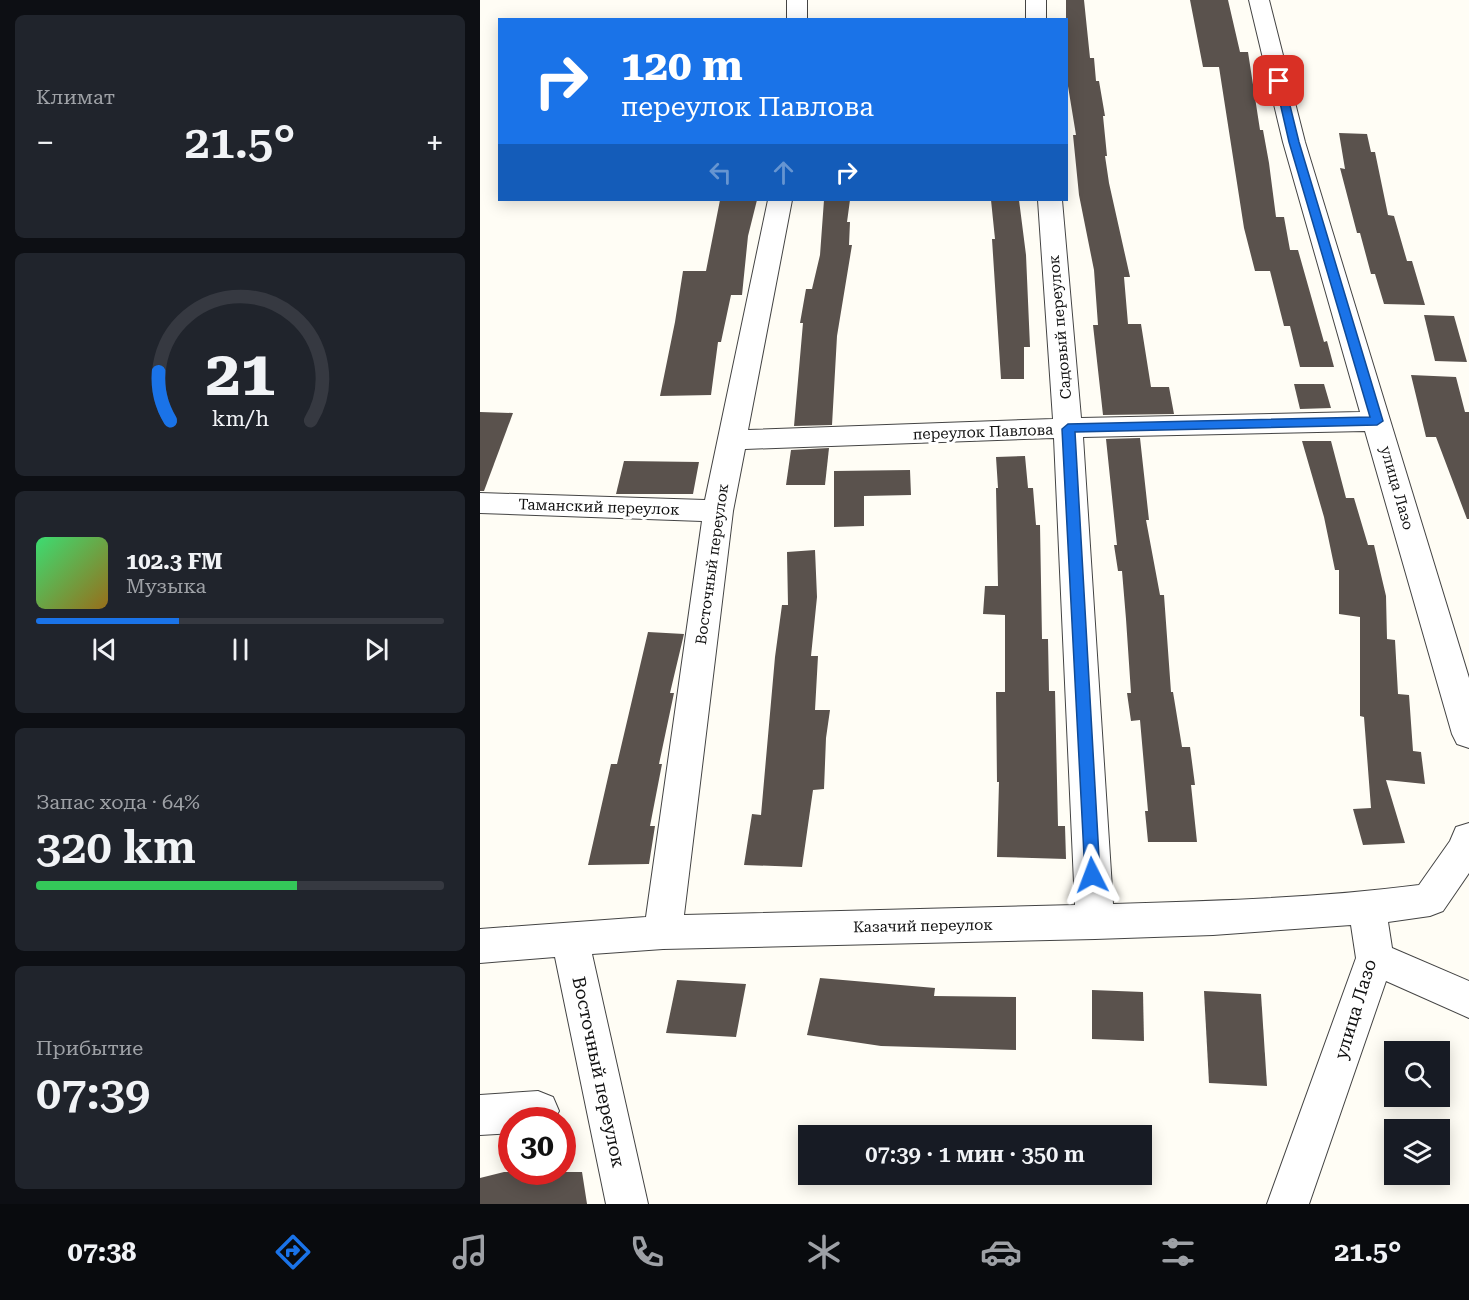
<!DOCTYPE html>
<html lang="ru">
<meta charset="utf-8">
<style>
:root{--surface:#171b24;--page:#20242c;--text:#f1f3f6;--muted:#9ea1a6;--line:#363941;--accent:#1a73e8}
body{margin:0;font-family:"Roboto Serif",serif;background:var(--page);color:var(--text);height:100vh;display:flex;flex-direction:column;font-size:22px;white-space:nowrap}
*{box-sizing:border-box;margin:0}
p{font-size:20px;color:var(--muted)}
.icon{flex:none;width:33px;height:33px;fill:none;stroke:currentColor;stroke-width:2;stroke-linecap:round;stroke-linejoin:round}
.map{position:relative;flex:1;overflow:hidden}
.sheet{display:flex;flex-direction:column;gap:15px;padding:15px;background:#0d0f14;width:480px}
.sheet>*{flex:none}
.top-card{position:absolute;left:18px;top:18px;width:570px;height:183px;border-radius:0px;box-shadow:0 3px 15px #0003;background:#1a73e8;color:#fff;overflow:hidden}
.tools{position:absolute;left:904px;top:1041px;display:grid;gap:12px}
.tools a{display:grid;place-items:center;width:66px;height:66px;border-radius:0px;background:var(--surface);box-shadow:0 3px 15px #0003;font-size:30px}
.speed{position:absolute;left:18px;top:1107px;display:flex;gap:12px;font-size:30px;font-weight:700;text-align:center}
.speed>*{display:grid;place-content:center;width:78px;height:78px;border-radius:50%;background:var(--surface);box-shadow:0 3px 15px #0003;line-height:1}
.speed .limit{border:9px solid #d22;background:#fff;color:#111}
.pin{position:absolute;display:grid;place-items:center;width:51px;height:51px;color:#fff;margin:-26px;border-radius:12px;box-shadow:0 3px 9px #0006}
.me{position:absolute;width:66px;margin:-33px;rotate:357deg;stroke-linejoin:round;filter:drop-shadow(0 0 4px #0008)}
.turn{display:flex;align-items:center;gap:21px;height:126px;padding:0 24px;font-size:27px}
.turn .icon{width:78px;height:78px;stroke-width:2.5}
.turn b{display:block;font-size:42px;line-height:51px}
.lanes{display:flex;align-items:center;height:57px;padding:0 24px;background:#0003;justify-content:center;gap:30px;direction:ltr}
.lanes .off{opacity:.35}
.big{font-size:45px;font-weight:600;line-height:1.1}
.sheet .tile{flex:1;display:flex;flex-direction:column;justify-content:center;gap:9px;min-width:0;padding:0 21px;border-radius:9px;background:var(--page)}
.sheet .dial{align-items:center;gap:0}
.dial svg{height:156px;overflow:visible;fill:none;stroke:var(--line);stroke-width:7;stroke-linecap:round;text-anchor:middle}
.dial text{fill:var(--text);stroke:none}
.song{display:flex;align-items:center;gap:18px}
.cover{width:72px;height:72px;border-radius:9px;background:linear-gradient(135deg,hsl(140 70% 55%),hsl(40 70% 35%))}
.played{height:6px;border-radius:3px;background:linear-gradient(90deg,var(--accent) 35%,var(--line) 35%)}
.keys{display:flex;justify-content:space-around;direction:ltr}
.heat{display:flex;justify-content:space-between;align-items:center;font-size:33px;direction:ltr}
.charge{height:9px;border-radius:4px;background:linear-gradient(90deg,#34c759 64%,var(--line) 0)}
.trip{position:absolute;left:318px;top:1125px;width:354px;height:60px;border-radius:0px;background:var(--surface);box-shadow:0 3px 15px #0003;font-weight:600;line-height:60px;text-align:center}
.menu{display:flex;height:96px;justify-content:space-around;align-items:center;background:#090b0e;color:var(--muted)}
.menu .icon{width:42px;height:42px}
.menu .on{color:var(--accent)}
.menu b{font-size:27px;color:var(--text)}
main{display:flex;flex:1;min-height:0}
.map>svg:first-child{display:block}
</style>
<main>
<section class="sheet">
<div class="tile"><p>Климат</p>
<div class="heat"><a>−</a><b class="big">21.5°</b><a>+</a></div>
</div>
<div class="tile dial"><svg viewBox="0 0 100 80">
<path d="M14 69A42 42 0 1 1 86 69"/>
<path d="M14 69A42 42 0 0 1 8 44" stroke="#1a73e8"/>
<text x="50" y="56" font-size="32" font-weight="700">21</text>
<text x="50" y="72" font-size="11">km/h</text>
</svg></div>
<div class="tile">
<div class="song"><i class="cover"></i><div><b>102.3 FM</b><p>Музыка</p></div></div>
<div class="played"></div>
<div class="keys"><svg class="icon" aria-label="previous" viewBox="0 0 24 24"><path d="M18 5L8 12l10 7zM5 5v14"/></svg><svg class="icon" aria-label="pause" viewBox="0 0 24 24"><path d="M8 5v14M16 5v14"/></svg><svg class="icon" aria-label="next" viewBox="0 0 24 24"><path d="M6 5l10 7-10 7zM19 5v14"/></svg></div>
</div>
<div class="tile"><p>Запас хода · 64%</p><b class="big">320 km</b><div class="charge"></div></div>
<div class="tile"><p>Прибытие</p><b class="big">07:39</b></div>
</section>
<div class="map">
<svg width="989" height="1204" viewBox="0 0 989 1204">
<rect width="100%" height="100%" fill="#fffdf5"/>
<g fill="#5a524d">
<path d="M586 0H604L610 58H614L616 81H619L625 116H623L627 156H625L629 183 650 277H644L648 324H661L671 387H689L694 414 623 415 613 325H618L614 270 599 195 593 135H596L586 74Z"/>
<path d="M710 0H748L760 52H768L780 130H783L789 163 796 217H804L810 250H818L844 342 847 341 854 367H820L810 326H804L790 271H775L764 228 739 67H723Z"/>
<path d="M859 133 887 134 891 152H895L908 215 914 216 927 261H932L945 305 904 304 895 274H891L880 233H877L860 168 865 169Z"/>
<path d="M240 200H277L268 236 262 295H251L241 342H238L231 395 180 396 195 322 203 271H226Z"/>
<path d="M344 200H370L367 222H370L369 245H372L357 336 352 425 314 426 323 323H320L326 289H332L340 255Z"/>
<path d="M511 200H539L546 255 550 347H544V379H521L512 239H515Z"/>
<path d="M944 315 974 316 987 362 955 361Z"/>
<path d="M931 375 976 377 985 412H989V519H987L956 437H946Z"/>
<path d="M814 384H844L851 408 820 409Z"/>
<path d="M0 412 33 413 4 491H0Z"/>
<path d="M660 438 669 520H666L680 595H684L691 692H693L702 747H710L715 785H711L717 842H668L665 811H668L660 720 651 721 647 693H651L646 619 642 571H638L634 545H637L626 439Z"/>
<path d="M822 441H851L866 498H874L888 545H894L906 596 907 639 915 640 918 694 929 695 933 751 941 752 945 784 906 780 925 843 883 845 873 809 891 808 884 717 880 716V617L859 614V570H855L844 517Z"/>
<path d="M349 448 345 485H306L311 450Z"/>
<path d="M545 456 548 488H553L556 525H560L562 639H568L569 691H575L578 826H585L586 859 517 857 519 782H517L516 692H525V615L503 614 505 586H518L516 488H518L516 457Z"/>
<path d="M144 461 219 462 213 494H136Z"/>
<path d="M430 470 431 495 384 496V526L354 527V471Z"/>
<path d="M335 550 337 597 331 656H338L335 710H350L346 738 344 789 333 790 322 867 264 865 272 814 281 815 295 657 302 605H308L307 552Z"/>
<path d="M168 632 204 634 190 693H194L179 764H182L170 826H175L169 864 108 865 131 764H137Z"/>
<path d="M340 978 455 988 454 996 536 997V1050L401 1046 327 1035Z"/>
<path d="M197 980 266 984 256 1037 186 1033Z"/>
<path d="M612 990 663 992 664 1041 612 1039Z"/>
<path d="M724 991 781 994 787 1086 729 1083Z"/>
<path d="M24 1172H102L107 1204H0V1178Z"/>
</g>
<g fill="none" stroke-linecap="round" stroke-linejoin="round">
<defs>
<g id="minor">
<rect x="307" y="0" width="20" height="20"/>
<rect x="546" y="0" width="20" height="20"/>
<path d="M769 0H789L825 142 989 678V748L977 744 972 734 885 431 603 437 633 904C735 901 838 898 939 885L970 841 976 827 989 823V873L963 911 950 916 908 922 912 948 989 981V1018L906 981 829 1204H787L876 958 871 925 733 935 615 939 183 949 112 954 168 1204H126L75 957 0 963V929L166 917 222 521 0 513V493L225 500 288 200H312L268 430 573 419 558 200H582L601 418 880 412 803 142ZM574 438 595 905 204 915 253 511 265 449Z"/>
<path d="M58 1091 73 1097 79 1111 74 1120H32V1133L0 1135V1095Z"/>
</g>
</defs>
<use href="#minor" stroke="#444" stroke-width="2"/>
<use href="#minor" fill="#fff" fill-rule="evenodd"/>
</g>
<path fill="#1a73e8" stroke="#114b97" stroke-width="1.5" d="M799 78 804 81 819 142 903 421 897 425 595 432 620 875 618 880 612 882 607 880 605 875 582 429 588 424 890 417 809 142 795 81Z"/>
<g text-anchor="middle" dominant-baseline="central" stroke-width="6" stroke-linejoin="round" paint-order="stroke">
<g font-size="15" fill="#111" stroke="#fff">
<text transform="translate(580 327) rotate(-95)">Садовый переулок</text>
<text transform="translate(503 432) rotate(-2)">переулок Павлова</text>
<text transform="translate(917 488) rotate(74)">улица Лазо</text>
<text transform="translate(119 507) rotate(2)">Таманский переулок</text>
<text transform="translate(232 564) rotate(-82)">Восточный переулок</text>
<text transform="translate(443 926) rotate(-1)">Казачий переулок</text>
</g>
<g font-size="18" fill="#111" stroke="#fff">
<text transform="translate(875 1009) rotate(-73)">улица Лазо</text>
<text transform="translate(119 1072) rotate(78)">Восточный переулок</text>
</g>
</g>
</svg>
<div class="tools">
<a><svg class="icon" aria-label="search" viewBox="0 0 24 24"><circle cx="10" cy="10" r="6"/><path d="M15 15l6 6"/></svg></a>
<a><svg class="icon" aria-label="layers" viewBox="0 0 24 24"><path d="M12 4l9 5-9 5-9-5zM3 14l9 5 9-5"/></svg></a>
</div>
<div class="speed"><div class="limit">30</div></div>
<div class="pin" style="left:799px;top:81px;background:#d93025"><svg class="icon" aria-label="arrive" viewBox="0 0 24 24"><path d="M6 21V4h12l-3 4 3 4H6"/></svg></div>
<svg class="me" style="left:612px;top:875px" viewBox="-20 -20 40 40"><path d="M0-17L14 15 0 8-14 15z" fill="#1a73e8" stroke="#fff" stroke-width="4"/></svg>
<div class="trip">07:39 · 1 мин · 350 m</div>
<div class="top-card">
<div class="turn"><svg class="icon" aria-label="right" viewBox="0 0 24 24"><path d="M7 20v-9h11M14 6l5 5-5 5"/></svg><div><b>120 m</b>переулок Павлова</div></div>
<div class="lanes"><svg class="icon off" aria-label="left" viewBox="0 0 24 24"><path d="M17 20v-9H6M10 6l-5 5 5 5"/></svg><svg class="icon off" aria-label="ahead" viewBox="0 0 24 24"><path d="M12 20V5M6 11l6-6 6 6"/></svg><svg class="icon" aria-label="right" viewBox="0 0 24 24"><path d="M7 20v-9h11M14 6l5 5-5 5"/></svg></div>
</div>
</div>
</main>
<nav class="menu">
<b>07:38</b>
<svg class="icon on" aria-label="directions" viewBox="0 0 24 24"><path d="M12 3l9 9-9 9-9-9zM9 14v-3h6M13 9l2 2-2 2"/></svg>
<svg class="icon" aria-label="music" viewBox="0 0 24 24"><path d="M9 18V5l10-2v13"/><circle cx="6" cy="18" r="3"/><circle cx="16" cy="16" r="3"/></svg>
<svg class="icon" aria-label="phone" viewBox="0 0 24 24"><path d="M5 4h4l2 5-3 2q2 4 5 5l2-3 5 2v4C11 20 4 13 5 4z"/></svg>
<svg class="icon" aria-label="climate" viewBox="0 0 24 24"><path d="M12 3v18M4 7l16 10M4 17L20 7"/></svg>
<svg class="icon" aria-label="car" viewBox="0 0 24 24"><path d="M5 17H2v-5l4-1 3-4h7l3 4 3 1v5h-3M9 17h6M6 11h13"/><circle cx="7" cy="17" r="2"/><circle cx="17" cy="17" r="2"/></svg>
<svg class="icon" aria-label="filters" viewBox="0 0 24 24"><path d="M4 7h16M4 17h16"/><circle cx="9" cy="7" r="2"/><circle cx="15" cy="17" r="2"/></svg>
<b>21.5°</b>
</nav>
